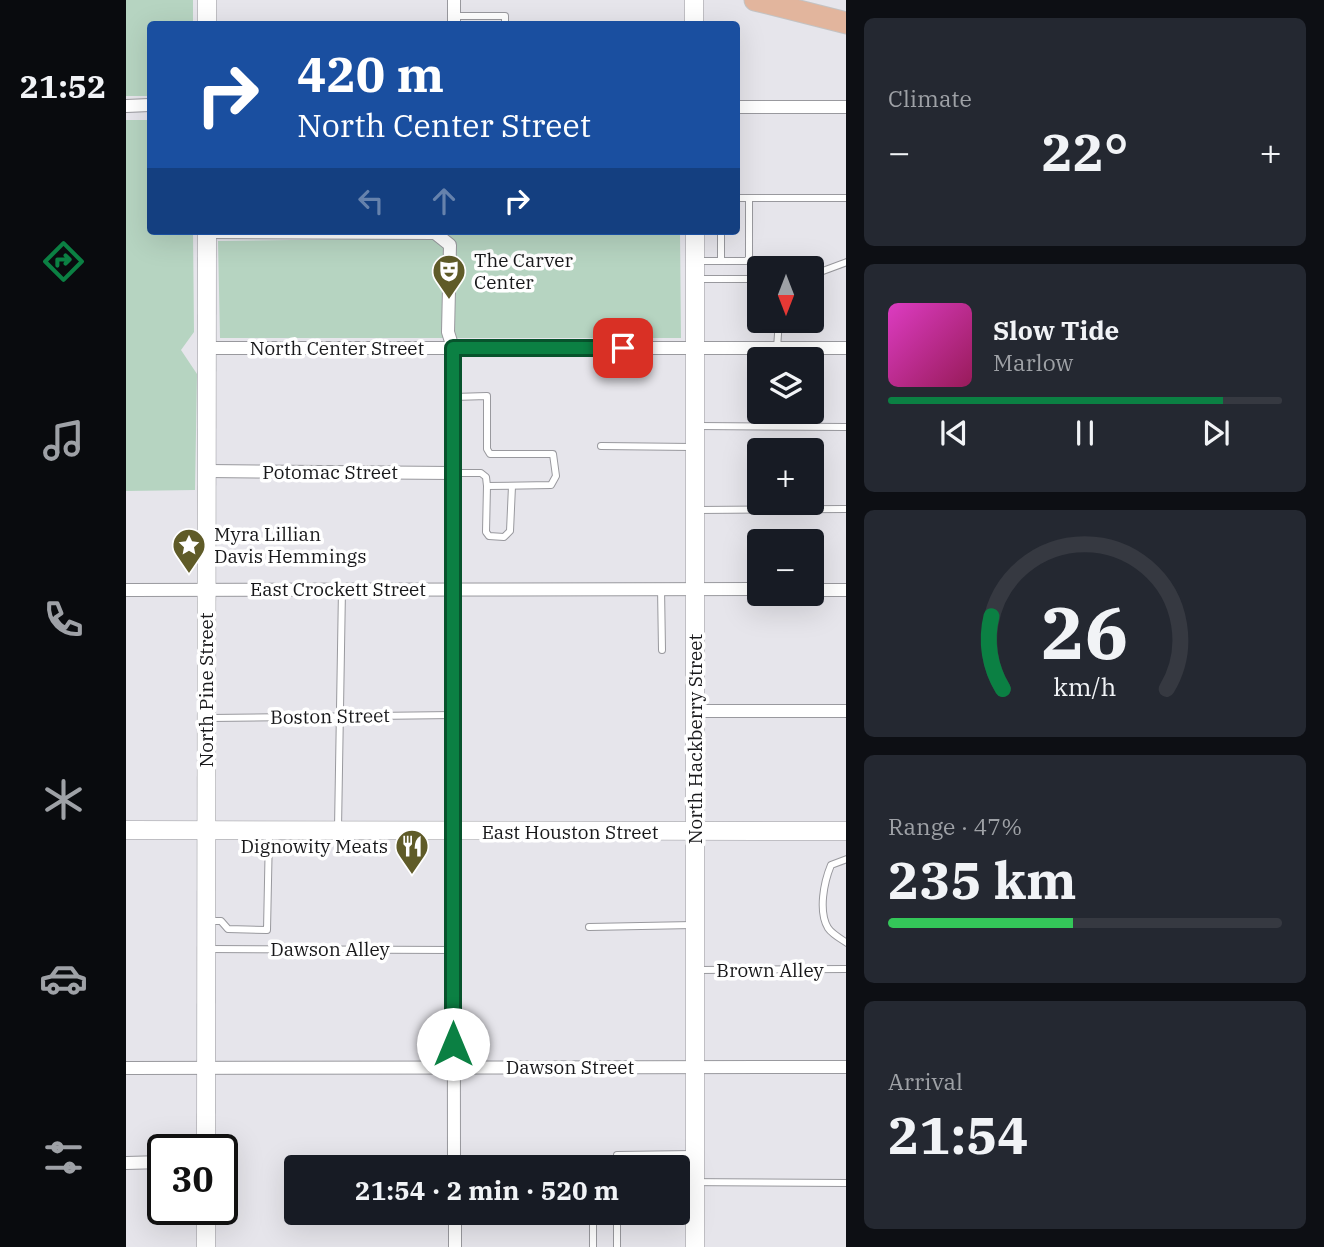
<!DOCTYPE html>
<meta charset="utf-8">
<style>
:root{--surface:#171b24;--page:#242831;--text:#f1f3f6;--muted:#9ea1a6;--line:#363941;--accent:#0b8043}
body{margin:0;font-family:"IBM Plex Serif",serif;background:var(--page);color:var(--text);height:100vh;display:flex;flex-direction:column;font-size:26px;white-space:nowrap}
*{box-sizing:border-box;margin:0}
p{font-size:23px;color:var(--muted)}
.icon{flex:none;width:38px;height:38px;fill:none;stroke:currentColor;stroke-width:2;stroke-linecap:round;stroke-linejoin:round}
.map{position:relative;flex:1;overflow:hidden}
.side{display:flex;flex-direction:column;gap:18px;padding:18px;background:#0d0f14;width:478px}
.side>*{flex:none}
.banner{position:absolute;left:21px;top:21px;width:593px;height:214px;border-radius:7px;box-shadow:0 7px 28px #0002;background:#1a4fa0;color:#fff;overflow:hidden}
.needle{width:46px;rotate:180deg}
.tools{position:absolute;left:621px;top:256px;display:grid;gap:14px}
.tools a{display:grid;place-items:center;width:77px;height:77px;border-radius:7px;background:var(--surface);box-shadow:0 7px 28px #0002;font-size:35px}
.speed{position:absolute;left:21px;top:1134px;display:flex;gap:14px;font-size:35px;font-weight:700;text-align:center}
.speed>*{display:grid;place-content:center;width:91px;height:91px;border-radius:50%;background:var(--surface);box-shadow:0 7px 28px #0002;line-height:1}
.speed .limit{border:4px solid #111;border-radius:10px;background:#fff;color:#111}
.pin{position:absolute;display:grid;place-items:center;width:60px;height:60px;color:#fff;margin:-30px;border-radius:14px;box-shadow:0 4px 10px #0006}
.me{position:absolute;width:77px;margin:-38px;rotate:0deg;stroke-linejoin:round;filter:drop-shadow(0 0 5px #0008)}
.turn{display:flex;align-items:center;gap:24px;height:147px;padding:0 35px;font-size:32px}
.turn .icon{width:91px;height:91px;stroke-width:2.5}
.turn b{display:block;font-size:49px;line-height:60px}
.lanes{display:flex;align-items:center;height:66px;padding:0 35px;background:#0003;justify-content:center;gap:35px;direction:ltr}
.lanes .off{opacity:.35}
.big{font-size:52px;font-weight:700;line-height:1.1}
.side .tile{flex:1;display:flex;flex-direction:column;justify-content:center;gap:10px;min-width:0;padding:0 24px;border-radius:10px;background:var(--page)}
.side .dial{align-items:center;gap:0}
.dial svg{height:182px;overflow:visible;fill:none;stroke:var(--line);stroke-width:7;stroke-linecap:round;text-anchor:middle}
.dial text{fill:var(--text);stroke:none}
.song{display:flex;align-items:center;gap:21px}
.cover{width:84px;height:84px;border-radius:10px;background:linear-gradient(135deg,hsl(310 70% 55%),hsl(330 70% 35%))}
.played{height:7px;border-radius:4px;background:linear-gradient(90deg,var(--accent) 85%,var(--line) 85%)}
.keys{display:flex;justify-content:space-around;direction:ltr}
.heat{display:flex;justify-content:space-between;align-items:center;font-size:38px;direction:ltr}
.charge{height:10px;border-radius:5px;background:linear-gradient(90deg,#34c759 47%,var(--line) 0)}
.trip{position:absolute;left:158px;top:1155px;width:406px;height:70px;border-radius:7px;background:var(--surface);box-shadow:0 7px 28px #0002;font-weight:700;line-height:70px;text-align:center}
main{display:flex;flex:1;min-height:0}
.tabs{display:flex;flex-direction:column;width:126px;justify-content:space-around;align-items:center;background:#090b0e;color:var(--muted)}
.tabs .icon{width:49px;height:49px}
.tabs .selected{color:var(--accent)}
.tabs b{font-size:32px;color:var(--text)}
.map>svg:first-child{display:block}
</style>
<main>
<nav class="tabs">
<b>21:52</b>
<svg class="icon selected" aria-label="directions" viewBox="0 0 24 24"><path d="M12 3l9 9-9 9-9-9zM9 14v-3h6M13 9l2 2-2 2"/></svg>
<svg class="icon" aria-label="music" viewBox="0 0 24 24"><path d="M9 18V5l10-2v13"/><circle cx="6" cy="18" r="3"/><circle cx="16" cy="16" r="3"/></svg>
<svg class="icon" aria-label="phone" viewBox="0 0 24 24"><path d="M5 4h4l2 5-3 2q2 4 5 5l2-3 5 2v4C11 20 4 13 5 4z"/></svg>
<svg class="icon" aria-label="climate" viewBox="0 0 24 24"><path d="M12 3v18M4 7l16 10M4 17L20 7"/></svg>
<svg class="icon" aria-label="car" viewBox="0 0 24 24"><path d="M5 17H2v-5l4-1 3-4h7l3 4 3 1v5h-3M9 17h6M6 11h13"/><circle cx="7" cy="17" r="2"/><circle cx="17" cy="17" r="2"/></svg>
<svg class="icon" aria-label="filters" viewBox="0 0 24 24"><path d="M4 7h16M4 17h16"/><circle cx="9" cy="7" r="2"/><circle cx="15" cy="17" r="2"/></svg>
</nav>
<div class="map">
<svg width="721" height="1247" viewBox="0 0 721 1247">
<rect width="100%" height="100%" fill="#e6e5eb"/>
<g fill="#b6d4c1">
<path d="M0 0H67V24H24V96H0Z"/>
<path d="M0 120H24V231H67L68 332 55 350 71 374 69 490 0 491Z"/>
<path d="M319 231H554L555 338H94L92 241 318 238Z"/>
</g>
<g fill="none" stroke-linecap="round" stroke-linejoin="round">
<defs>
<g id="lane">
<path d="M328 16H379V24"/>
<path d="M611 198H721"/>
<path d="M571 261H620L623 258V198"/>
<path d="M595 261V231"/>
<path d="M686 275 721 262"/>
<path d="M570 279H634"/>
<path d="M651 348 653 320"/>
<path d="M572 426 721 427"/>
<path d="M475 446 566 447"/>
<path d="M327 473H355L360 477 361 486 425 485 430 476 427 454H364L361 449V396L328 397"/>
<path d="M361 486 360 532 363 536 378 537 384 531 386 486"/>
<path d="M572 510 721 509"/>
<path d="M535 588 536 650"/>
<path d="M84 718 327 715"/>
<path d="M212 829 216 589"/>
<path d="M721 859 705 865C698 882 692 911 702 928 706 934 715 939 721 943"/>
<path d="M84 921H95L102 929 141 930 143 833"/>
<path d="M463 927 567 925"/>
<path d="M81 949 327 950"/>
<path d="M572 970 721 969"/>
<path d="M490 1167 491 1155 567 1154"/>
<path d="M551 1182 721 1183"/>
<path d="M467 1213V1247"/>
<path d="M491 1213V1247"/>
</g>
<g id="street">
<path d="M328 0V24"/>
<path d="M0 106 24 105"/>
<path d="M611 107H721"/>
<path d="M81 232 309 233 324 245 322 332 327 348 328 1167"/>
<path d="M81 348H721"/>
<path d="M81 471 327 473"/>
<path d="M0 590 634 589"/>
<path d="M686 590H721"/>
<path d="M569 711H721"/>
<path d="M0 1068 721 1067"/>
<path d="M0 1163 37 1162"/>
<path d="M329 1213V1247"/>
</g>
<g id="secondary">
<path d="M568 0V24"/>
<path d="M81 24V0"/>
<path d="M569 231V1247"/>
<path d="M0 830 721 831"/>
<path d="M80 1150 81 231"/>
<path d="M80 1247V1209"/>
</g>
<path id="primary" d="M629 0 721 23"/>
</defs>
<use href="#lane" stroke="#99999e" stroke-width="8"/>
<use href="#street" stroke="#99999e" stroke-width="14"/>
<use href="#secondary" stroke="#99999e" stroke-width="19"/>
<use href="#primary" stroke="#c3c3c3" stroke-width="23"/>
<use href="#lane" stroke="#fff" stroke-width="6"/>
<use href="#street" stroke="#fff" stroke-width="12"/>
<use href="#secondary" stroke="#fff" stroke-width="18"/>
<use href="#primary" stroke="#e2b59d" stroke-width="21"/>
</g>
<g fill="none" stroke-linecap="round" stroke-linejoin="round">
<defs>
<path id="route" d="M327 1044V348H497"/>
</defs>
<use href="#route" stroke="#07532c" stroke-width="18"/>
<use href="#route" stroke="#0b8043" stroke-width="12"/>
</g>
<defs>
<symbol id="theatre-pin" viewBox="-11 -11 22 30"><path d="M0 17L-7.5 6A9.5 9.5 0 1 1 7.5 6Z" fill="#5f5b28" stroke="#fff"/><path d="M-5-5.5Q0-4 5-5.5V0Q5 5 0 6Q-5 5-5 0ZM-3.3-2.5H-1v1.5H-3.3ZM1-2.5H3.3v1.5H1ZM-2.8 1Q0 5.5 2.8 1Z" fill="#fff"/></symbol>
<symbol id="sight-pin" viewBox="-11 -11 22 30"><path d="M0 17L-7.5 6A9.5 9.5 0 1 1 7.5 6Z" fill="#5f5b28" stroke="#fff"/><path d="M0-6L1.8-2.2L6-1.7L2.9 1.2L3.7 5.4L0 3.3L-3.7 5.4L-2.9 1.2L-6-1.7L-1.8-2.2Z" fill="#fff"/></symbol>
<symbol id="restaurant-pin" viewBox="-11 -11 22 30"><path d="M0 17L-7.5 6A9.5 9.5 0 1 1 7.5 6Z" fill="#5f5b28" stroke="#fff"/><path d="M-5-6h1v4h1v-4h1v4h1v-4h1v5L-1.5 .5V6h-2V.5L-5-1ZM5-6V6H3V1.5H1.5Q1.5-4 5-6Z" fill="#fff"/></symbol>
</defs>
<g fill-rule="evenodd">
<use href="#theatre-pin" x="304" y="252" width="38" height="52"/>
<use href="#sight-pin" x="44" y="526" width="38" height="52"/>
<use href="#restaurant-pin" x="267" y="827" width="38" height="52"/>
</g>
<g text-anchor="middle" dominant-baseline="central" stroke-width="7" stroke-linejoin="round" paint-order="stroke">
<g font-size="19" fill="#18181a" stroke="#fff" text-anchor="start">
<text x="348" y="260">The Carver<tspan x="348" dy="22">Center</tspan></text>
<text x="88" y="534">Myra Lillian<tspan x="88" dy="22">Davis Hemmings</tspan></text>
<text x="262" y="846" text-anchor="end">Dignowity Meats</text>
</g>
<g font-size="19" fill="#18181a" stroke="#fff">
<text x="211" y="348">North Center Street</text>
<text x="204" y="472">Potomac Street</text>
<text x="212" y="589">East Crockett Street</text>
<text transform="translate(80 690) rotate(-90)">North Pine Street</text>
<text transform="translate(204 716) rotate(-1)">Boston Street</text>
<text transform="translate(569 739) rotate(-90)">North Hackberry Street</text>
<text x="444" y="832">East Houston Street</text>
<text x="204" y="949">Dawson Alley</text>
<text x="644" y="970">Brown Alley</text>
<text x="444" y="1067">Dawson Street</text>
</g>
</g>
</svg>
<div class="tools">
<a><svg class="needle" viewBox="-14 -14 28 28"><path d="M0-13l5 13h-10z" fill="#e53935"/><path d="M0 13l5-13h-10z" fill="#9ea1a6"/></svg></a>
<a><svg class="icon" aria-label="layers" viewBox="0 0 24 24"><path d="M12 4l9 5-9 5-9-5zM3 14l9 5 9-5"/></svg></a>
<a>+</a>
<a>−</a>
</div>
<div class="speed"><div class="limit">30</div></div>
<div class="pin" style="left:497px;top:348px;background:#d93025"><svg class="icon" aria-label="arrive" viewBox="0 0 24 24"><path d="M6 21V4h12l-3 4 3 4H6"/></svg></div>
<svg class="me" style="left:327px;top:1044px" viewBox="-20 -20 40 40"><circle r="19" fill="#fff"/><path d="M0-13L10 11 0 6-10 11z" fill="#0b8043"/></svg>
<div class="trip">21:54 · 2 min · 520 m</div>
<div class="banner">
<div class="turn"><svg class="icon" aria-label="right" viewBox="0 0 24 24"><path d="M7 20v-9h11M14 6l5 5-5 5"/></svg><div><b>420 m</b>North Center Street</div></div>
<div class="lanes"><svg class="icon off" aria-label="left" viewBox="0 0 24 24"><path d="M17 20v-9H6M10 6l-5 5 5 5"/></svg><svg class="icon off" aria-label="ahead" viewBox="0 0 24 24"><path d="M12 20V5M6 11l6-6 6 6"/></svg><svg class="icon" aria-label="right" viewBox="0 0 24 24"><path d="M7 20v-9h11M14 6l5 5-5 5"/></svg></div>
</div>
</div>
<section class="side">
<div class="tile"><p>Climate</p>
<div class="heat"><a>−</a><b class="big">22°</b><a>+</a></div>
</div>
<div class="tile">
<div class="song"><i class="cover"></i><div><b>Slow Tide</b><p>Marlow</p></div></div>
<div class="played"></div>
<div class="keys"><svg class="icon" aria-label="previous" viewBox="0 0 24 24"><path d="M18 5L8 12l10 7zM5 5v14"/></svg><svg class="icon" aria-label="pause" viewBox="0 0 24 24"><path d="M8 5v14M16 5v14"/></svg><svg class="icon" aria-label="next" viewBox="0 0 24 24"><path d="M6 5l10 7-10 7zM19 5v14"/></svg></div>
</div>
<div class="tile dial"><svg viewBox="0 0 100 80">
<path d="M14 69A42 42 0 1 1 86 69"/>
<path d="M14 69A42 42 0 0 1 9 37" stroke="#0b8043"/>
<text x="50" y="56" font-size="32" font-weight="700">26</text>
<text x="50" y="72" font-size="11">km/h</text>
</svg></div>
<div class="tile"><p>Range · 47%</p><b class="big">235 km</b><div class="charge"></div></div>
<div class="tile"><p>Arrival</p><b class="big">21:54</b></div>
</section>
</main>
